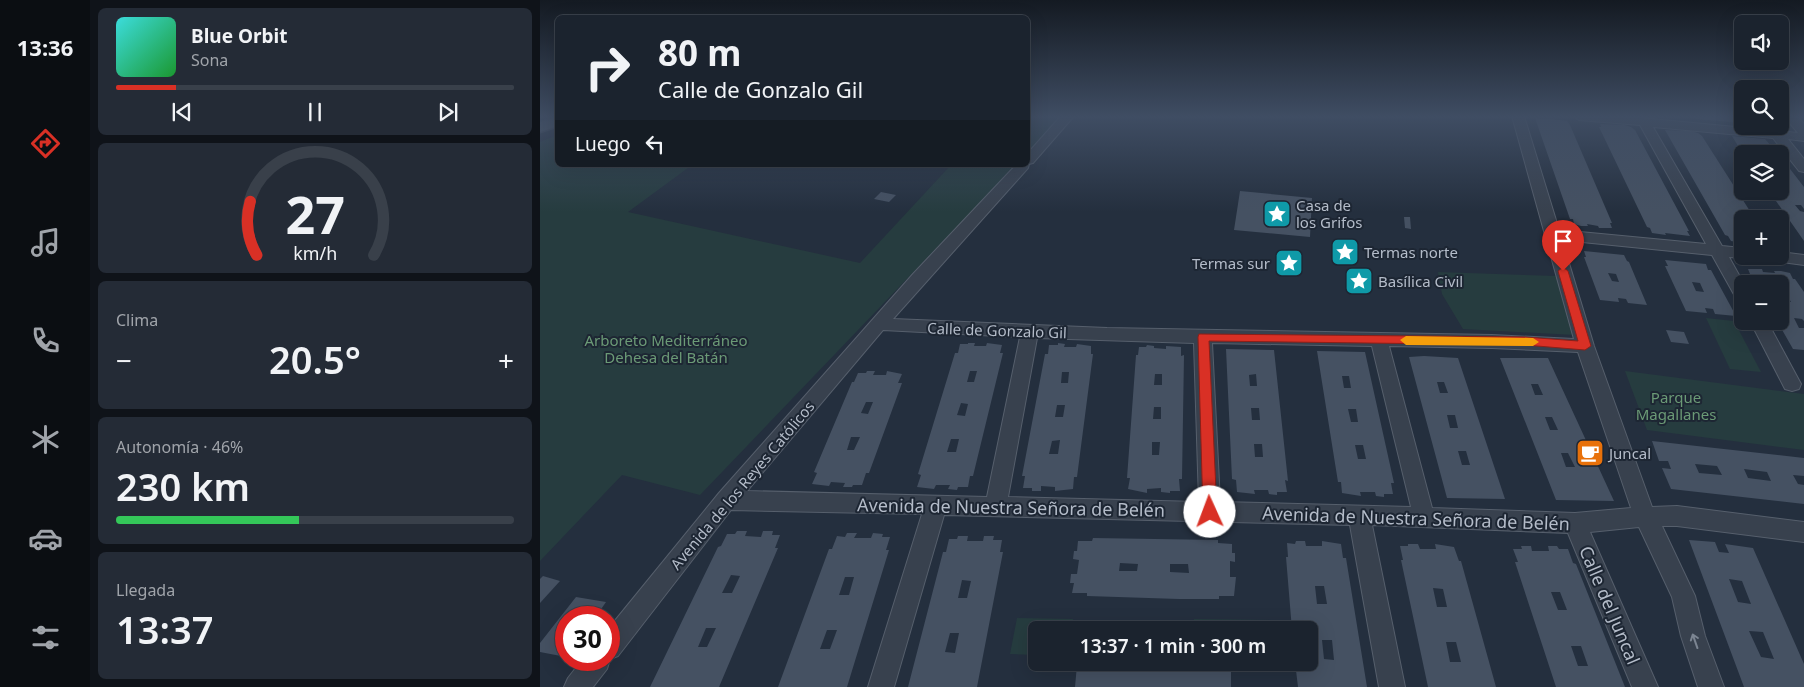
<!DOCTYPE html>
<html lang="es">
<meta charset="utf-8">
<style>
:root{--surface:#1b232e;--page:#242b36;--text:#f1f3f6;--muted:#a0a4aa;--line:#39404a;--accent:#d93025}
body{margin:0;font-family:"Noto Sans",sans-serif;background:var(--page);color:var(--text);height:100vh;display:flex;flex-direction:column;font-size:19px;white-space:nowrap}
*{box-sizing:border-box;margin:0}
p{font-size:16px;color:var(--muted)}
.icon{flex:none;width:28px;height:28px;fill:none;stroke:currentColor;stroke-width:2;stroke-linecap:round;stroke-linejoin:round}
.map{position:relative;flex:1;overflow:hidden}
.details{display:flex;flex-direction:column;gap:8px;padding:8px;background:#0f1319;width:450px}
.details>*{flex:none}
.top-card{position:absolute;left:15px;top:15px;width:475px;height:152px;border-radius:8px;box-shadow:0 5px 20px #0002,0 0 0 1px var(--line);background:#1b232e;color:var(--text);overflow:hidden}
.fabs{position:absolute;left:1194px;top:15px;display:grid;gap:10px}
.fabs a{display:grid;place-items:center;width:55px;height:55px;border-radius:8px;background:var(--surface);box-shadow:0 5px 20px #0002,0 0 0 1px var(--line);font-size:25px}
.speed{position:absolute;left:15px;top:606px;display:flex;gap:10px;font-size:25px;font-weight:700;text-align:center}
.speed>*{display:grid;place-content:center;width:65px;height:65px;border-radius:50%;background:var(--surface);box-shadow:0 5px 20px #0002,0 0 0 1px var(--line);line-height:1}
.speed .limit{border:8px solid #d22;background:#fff;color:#111}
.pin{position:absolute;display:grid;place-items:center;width:42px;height:42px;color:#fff;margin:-51px -21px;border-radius:50% 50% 50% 0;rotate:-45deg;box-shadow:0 0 5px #0007}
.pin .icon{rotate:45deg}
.me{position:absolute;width:55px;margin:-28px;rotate:358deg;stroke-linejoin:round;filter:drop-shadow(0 0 4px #0008)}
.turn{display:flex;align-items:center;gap:18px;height:105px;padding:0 20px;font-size:22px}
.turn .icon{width:65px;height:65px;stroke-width:2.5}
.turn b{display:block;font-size:35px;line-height:42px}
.then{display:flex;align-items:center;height:48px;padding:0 20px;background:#0003;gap:10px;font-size:19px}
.big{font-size:38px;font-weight:600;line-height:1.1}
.details .widget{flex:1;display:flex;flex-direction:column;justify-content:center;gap:8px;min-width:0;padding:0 18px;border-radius:8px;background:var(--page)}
.details .dial{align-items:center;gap:0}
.dial svg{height:130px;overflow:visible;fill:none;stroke:var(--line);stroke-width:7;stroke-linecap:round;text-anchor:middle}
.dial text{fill:var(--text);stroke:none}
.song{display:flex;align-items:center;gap:15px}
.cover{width:60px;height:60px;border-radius:8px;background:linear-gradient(135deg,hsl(180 70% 55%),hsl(130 70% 35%))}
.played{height:5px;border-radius:2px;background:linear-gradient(90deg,var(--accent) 15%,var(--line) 15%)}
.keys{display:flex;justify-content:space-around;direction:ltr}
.heat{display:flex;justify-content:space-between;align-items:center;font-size:28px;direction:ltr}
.charge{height:8px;border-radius:4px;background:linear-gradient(90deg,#34c759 46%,var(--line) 0)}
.trip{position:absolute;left:488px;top:621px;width:290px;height:50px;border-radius:8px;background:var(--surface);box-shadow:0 5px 20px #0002,0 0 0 1px var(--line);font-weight:600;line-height:50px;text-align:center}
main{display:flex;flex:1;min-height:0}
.dock{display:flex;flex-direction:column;width:90px;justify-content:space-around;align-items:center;background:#0b0e12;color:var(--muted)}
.dock .icon{width:35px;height:35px}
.dock .on{color:var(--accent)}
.dock b{font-size:22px;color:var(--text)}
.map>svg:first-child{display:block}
</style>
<main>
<nav class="dock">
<b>13:36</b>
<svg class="icon on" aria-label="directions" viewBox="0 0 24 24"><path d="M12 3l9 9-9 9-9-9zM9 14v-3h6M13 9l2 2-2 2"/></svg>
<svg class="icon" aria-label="music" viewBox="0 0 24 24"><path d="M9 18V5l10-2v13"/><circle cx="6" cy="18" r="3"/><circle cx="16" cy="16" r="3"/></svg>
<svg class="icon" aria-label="phone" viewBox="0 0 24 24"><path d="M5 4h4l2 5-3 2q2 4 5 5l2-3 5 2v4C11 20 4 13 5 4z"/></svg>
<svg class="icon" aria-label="climate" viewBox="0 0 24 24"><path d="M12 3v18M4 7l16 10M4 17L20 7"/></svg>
<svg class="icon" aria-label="car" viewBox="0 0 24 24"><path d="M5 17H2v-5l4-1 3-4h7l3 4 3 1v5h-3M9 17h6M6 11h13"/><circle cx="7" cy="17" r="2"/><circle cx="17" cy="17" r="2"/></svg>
<svg class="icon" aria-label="filters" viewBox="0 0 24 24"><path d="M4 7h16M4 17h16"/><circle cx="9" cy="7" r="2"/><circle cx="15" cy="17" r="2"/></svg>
</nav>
<section class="details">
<div class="widget">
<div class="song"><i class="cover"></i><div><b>Blue Orbit</b><p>Sona</p></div></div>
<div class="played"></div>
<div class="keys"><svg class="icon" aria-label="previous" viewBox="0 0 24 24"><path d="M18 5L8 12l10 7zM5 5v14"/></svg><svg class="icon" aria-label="pause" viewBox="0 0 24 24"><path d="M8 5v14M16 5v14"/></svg><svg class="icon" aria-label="next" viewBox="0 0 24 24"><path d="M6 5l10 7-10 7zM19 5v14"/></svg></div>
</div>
<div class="widget dial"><svg viewBox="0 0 100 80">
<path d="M14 69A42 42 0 1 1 86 69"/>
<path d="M14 69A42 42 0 0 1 10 36" stroke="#d93025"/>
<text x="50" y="56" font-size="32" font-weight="700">27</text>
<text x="50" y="72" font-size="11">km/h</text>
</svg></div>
<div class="widget"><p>Clima</p>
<div class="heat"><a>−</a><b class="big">20.5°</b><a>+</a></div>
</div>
<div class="widget"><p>Autonomía · 46%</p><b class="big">230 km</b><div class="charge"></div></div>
<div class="widget"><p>Llegada</p><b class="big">13:37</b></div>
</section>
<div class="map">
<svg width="1264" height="687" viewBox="0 0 1264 687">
<rect width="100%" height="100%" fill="#242f3e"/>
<g fill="#263c3f">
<path d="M488 116 523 117 488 153Z"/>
<path d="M17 135 18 165H152L88 212 320 263 411 165H476L160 495 82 475 0 561V142Z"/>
<path d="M898 272 1017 276 1035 335 923 329 902 294Z"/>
<path d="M1166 318 1194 321 1221 372 1190 369Z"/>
<path d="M1085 371 1264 394V450L1107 430Z"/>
<path d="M477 618 533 619 532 630H496V655L470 654Z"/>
<path d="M654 619 732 620 733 630H654Z"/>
<path d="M543 621 594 622V630H542Z"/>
</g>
<g fill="#455162" fill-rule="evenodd">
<path d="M1148 116H1200L1202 117V123L1157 119Z"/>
<path d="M995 118 1020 120 1027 121 1030 125 1072 223H1070L1072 228H1059L1058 226 1047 224 1048 226H1041L1034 224 1033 219H1030Z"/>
<path d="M1060 124 1085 125 1091 127 1095 130 1149 231H1147L1150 236 1125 233 1126 235 1112 233 1110 228 1107 227 1059 127H1061Z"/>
<path d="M1125 130 1151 131 1158 133 1162 136 1215 219H1202V243L1191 241 1188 236 1185 235Z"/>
<path d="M1192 136 1225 139 1238 154H1223L1221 151H1216L1218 154H1203Z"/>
<path d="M1240 156 1264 187V209L1261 205H1255L1260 211 1264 212V241L1229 191H1240Z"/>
<path d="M700 191 772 198 770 237 694 230Z"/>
<path d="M341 192 356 195 349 202 334 199Z"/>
<path d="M864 217H870L871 229 865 228Z"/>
<path d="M1044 251 1084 255 1087 261 1089 262 1107 305 1088 303 1086 299 1078 298 1079 302 1060 300 1044 257H1046ZM1068 273 1076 274 1079 282 1072 281Z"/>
<path d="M1125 260 1166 264 1168 270H1171L1196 316 1175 314 1173 309 1165 308 1167 313 1146 311 1125 266H1128ZM1152 282 1160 283 1164 292 1156 291Z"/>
<path d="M1208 269H1222L1223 272 1235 273 1234 271H1241L1250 273 1253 279H1255L1264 292V321L1262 319 1254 318 1259 328H1264V350L1253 349 1237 321H1240V296L1243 301 1251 302 1246 293 1240 292V284H1214Z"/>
<path d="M1126 330 1144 332 1149 344 1131 342Z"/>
<path d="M428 343H435L434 346H446L447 343 462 345 460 353H463L433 476H430L428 487H418L417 490 408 489 410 485H396L394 489 377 487 381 475 378 474 415 353H418L420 344H428ZM430 371H437L434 382H427ZM421 403 428 404 425 416 417 415ZM411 439H419L416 452H407Z"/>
<path d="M518 343 525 344 524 347H536L537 344 551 346V354H553L537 477H534L533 489 515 491V487L501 486V491H492V488H483L485 476H482L505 354H508L509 345H518ZM522 372H529L528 383H521ZM517 405H525L523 417H515ZM520 440 518 454H509L512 441Z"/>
<path d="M607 345 614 346V348L626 349V346L641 347V356L644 355 642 479H639L640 491H630V493L621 492V488L607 489V493L588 489 590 478H587L596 355H598L599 347H606ZM615 374H622V385H614ZM614 407H621V419H613ZM612 442H620L619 455H612Z"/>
<path d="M686 349 734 350 748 481 745 480 747 492H737V495L729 494 728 490H714L715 494 697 492 696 480 692 479ZM716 374 717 386H710L709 375ZM711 408H719L720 420H712ZM714 444H722L723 457H715Z"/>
<path d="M777 351 825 352 854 483H851L853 494H844V497L836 496 835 492H820L821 496 802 493 801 482H798ZM802 376H809L811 388H804ZM808 409H816L818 422H811ZM815 445H823L826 459H818Z"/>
<path d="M884 356 918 358 965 499 907 498 869 357ZM897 382H904L908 393H900ZM907 415H915L918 428H910ZM918 451H926L930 465H922Z"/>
<path d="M960 358H1008L1074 501 1016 500ZM991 384H998L1003 395H995ZM1005 417H1012L1018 430H1010ZM1021 453H1028L1035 467H1026Z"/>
<path d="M327 371H335L333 375H346L347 371 362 374 358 383H362L329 473H326L322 485H313L312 487H303L305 483 291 482 289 486 272 484 277 473 274 472 312 382H314L318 373H326ZM326 402H333L328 414 321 413ZM311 437H320L314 450H307Z"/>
<path d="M1112 441 1264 458V476L1253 475 1258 484 1264 485V504L1131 489 1122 468 1131 469 1128 461H1119ZM1155 464 1177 466 1182 475 1159 473ZM1204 469 1227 472 1231 481 1208 478Z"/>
<path d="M197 531H207L205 536 221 537 223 531H233L232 535H240L235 548H238L179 687H110L178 547 181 546 187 534H195ZM191 575 200 576 192 593H182ZM166 628H176L167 647H158Z"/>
<path d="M307 533H317L314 538H331L333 533 343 534 342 537H350L346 550H349L307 687H238L289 549H292L297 536 305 537ZM305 577H314L309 595H299ZM287 630H297L290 649H280Z"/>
<path d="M418 536H428L427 541H443L444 536H454L453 540H462L460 552H463L437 687H368L403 552H406L409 539H417ZM422 580 431 581 427 598H418ZM410 633H419L415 653 405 652Z"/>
<path d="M553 538 678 540V543L692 544V553H695V562L690 561V577H696L694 596H679V599H639L547 596V593H532L534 583H530L531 574H537L539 560 533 559 534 551H537L538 541H552ZM580 563 598 564 597 571H579ZM630 564H648L649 573 630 572Z"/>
<path d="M1149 540 1175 542 1179 552 1189 553 1185 544 1213 548 1264 664V687H1204ZM1189 579 1202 581 1211 604 1198 602ZM1209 631 1223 632 1234 659 1221 657Z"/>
<path d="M756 541H765L766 546H782V541L801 544 803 558H806L827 687H758L755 662H769V630H752L746 557H748L747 543 755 544ZM775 586H784L787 604H777ZM782 640H792L794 660 784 659Z"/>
<path d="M868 544H878L880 549H896L895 544 914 547 919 561H921L956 687H888L861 560H863L860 546H868ZM893 588 903 589 907 607H897ZM906 642H916L921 662H910Z"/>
<path d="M981 546H991L992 551H1009L1008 546H1017L1019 549H1028L1033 563 1036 564 1085 687H1016L975 562H978L973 549H982ZM1011 592H1020L1027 610H1018ZM1031 646H1041L1048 666H1038Z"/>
<path d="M3 576 20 581 0 603V579Z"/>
<path d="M36 597 66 602 55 618H26V657L0 652V643Z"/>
<path d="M537 665 691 669V687H535Z"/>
</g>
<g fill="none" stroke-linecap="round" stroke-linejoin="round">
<defs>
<g id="minor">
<path d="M521 116H534L493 163 489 164 488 168 353 319 567 328 952 335 1034 339 972 116H984L1019 230 1166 244 1100 125 1039 120 1033 116H1080L1258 133 1244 116H1257L1264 124V141L1248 139 1264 159V172L1259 171 1233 138 1113 127 1182 246 1202 248V256H1208L1202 258 1189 257 1204 284H1202V300L1196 298 1172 255 1022 240 1054 346 1112 507 1137 506 1264 522V542L1137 526H1122L1155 596 1165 636 1184 687H1158L1141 636 1132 597 1099 527 1050 532 1118 687H1092L1028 533 832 525 865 687H839L810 525 404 515 354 687H328L382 514 191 510 78 656 70 659 67 669 53 687H24L28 678 42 660H69V628L179 493 373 274 476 165H488V153ZM343 330 480 337 447 497 207 491ZM497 338 654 343 659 502 468 497ZM672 343 832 346 871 507 680 502ZM849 346 952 348 1038 352 1091 508 1035 513 892 508Z"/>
<path d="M1240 252 1264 255V265L1228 260 1225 256H1240Z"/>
<path d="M1210 321H1227L1261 384 1259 389 1252 391 1245 389Z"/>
</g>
<path id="major" d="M18 117V126L0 132V122Z"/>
</defs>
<use href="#minor" stroke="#565f6c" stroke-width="2"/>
<use href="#major" stroke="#414a57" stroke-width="3"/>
<use href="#minor" fill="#38414e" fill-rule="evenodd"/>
<use href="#major" fill="#56606e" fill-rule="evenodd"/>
</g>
<defs><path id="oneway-shaft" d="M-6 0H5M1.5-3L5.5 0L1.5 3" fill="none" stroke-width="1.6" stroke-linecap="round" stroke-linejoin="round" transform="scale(1.25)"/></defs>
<use stroke="#7c8592" href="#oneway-shaft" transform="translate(1155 641) rotate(-109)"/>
<linearGradient id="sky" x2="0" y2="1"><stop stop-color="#141a22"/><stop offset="0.55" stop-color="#3f4d63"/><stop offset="1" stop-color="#3f4d63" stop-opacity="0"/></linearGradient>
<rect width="1264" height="212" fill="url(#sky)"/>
<path fill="#d93025" stroke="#8d1f18" d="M1023 267 1028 271 1051 346 1045 350 985 345 669 341 677 512 675 516 670 518 665 516 663 512 658 337 659 334 985 337 1038 341 1018 271Z"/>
<path fill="#f59e0b" d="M866 336 993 338 999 342 993 346 866 345 860 340Z"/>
<defs>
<symbol id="sight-square" viewBox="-11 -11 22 22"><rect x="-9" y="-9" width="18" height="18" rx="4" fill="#0f9aa8" stroke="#1d2633"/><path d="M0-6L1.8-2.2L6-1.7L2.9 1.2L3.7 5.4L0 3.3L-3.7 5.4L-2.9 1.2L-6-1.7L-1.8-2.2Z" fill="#fff"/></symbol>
<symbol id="cafe-square" viewBox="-11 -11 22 22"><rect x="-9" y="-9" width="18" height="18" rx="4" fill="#e8710a" stroke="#1d2633"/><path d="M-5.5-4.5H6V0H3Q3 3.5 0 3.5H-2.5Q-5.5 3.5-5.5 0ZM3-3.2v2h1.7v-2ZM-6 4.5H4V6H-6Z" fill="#fff"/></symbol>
</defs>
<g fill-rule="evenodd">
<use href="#sight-square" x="721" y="198" width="32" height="32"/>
<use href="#sight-square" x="789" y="236" width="32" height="32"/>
<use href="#sight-square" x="733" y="247" width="32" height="32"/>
<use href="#sight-square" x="803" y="265" width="32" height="32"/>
<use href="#cafe-square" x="1034" y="437" width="32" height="32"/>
</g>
<g text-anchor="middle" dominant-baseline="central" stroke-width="4" stroke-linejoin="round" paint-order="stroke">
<g font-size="15" fill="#b4bcc9" stroke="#1d2633" text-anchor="start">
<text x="756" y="205">Casa de<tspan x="756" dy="17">los Grifos</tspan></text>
<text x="824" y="252">Termas norte</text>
<text x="730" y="263" text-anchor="end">Termas sur</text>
<text x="838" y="281">Basílica Civil</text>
<text x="1069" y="453">Juncal</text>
</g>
<g font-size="15" fill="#b4bcc9" stroke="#1d2633">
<text transform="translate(457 330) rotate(2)">Calle de Gonzalo Gil</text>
<text transform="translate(202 485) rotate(-50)">Avenida de los Reyes Católicos</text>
</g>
<g font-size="15" fill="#6b9a76" stroke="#1d2633">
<text x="126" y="340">Arboreto Mediterráneo<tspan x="126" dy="17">Dehesa del Batán</tspan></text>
<text x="1136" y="397">Parque<tspan x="1136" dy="17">Magallanes</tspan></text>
</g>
<g font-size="18" fill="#b4bcc9" stroke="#1d2633">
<text transform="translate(471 507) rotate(1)">Avenida de Nuestra Señora de Belén</text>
<text transform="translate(876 518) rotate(2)">Avenida de Nuestra Señora de Belén</text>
<text transform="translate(1070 605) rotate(67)">Calle del Juncal</text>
</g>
</g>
</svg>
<div class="fabs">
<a><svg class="icon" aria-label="sound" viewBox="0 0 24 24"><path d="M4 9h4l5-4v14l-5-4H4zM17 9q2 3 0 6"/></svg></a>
<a><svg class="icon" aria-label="search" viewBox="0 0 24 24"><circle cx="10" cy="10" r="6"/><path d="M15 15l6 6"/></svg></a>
<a><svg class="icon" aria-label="layers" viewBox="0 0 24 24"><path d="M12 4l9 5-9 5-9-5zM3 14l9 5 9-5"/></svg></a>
<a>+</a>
<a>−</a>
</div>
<div class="speed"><div class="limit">30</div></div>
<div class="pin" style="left:1023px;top:271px;background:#d93025"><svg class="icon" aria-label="arrive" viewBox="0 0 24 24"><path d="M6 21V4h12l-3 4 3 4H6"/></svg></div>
<svg class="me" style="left:670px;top:512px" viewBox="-20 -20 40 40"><circle r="19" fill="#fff"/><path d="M0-13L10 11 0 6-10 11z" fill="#d93025"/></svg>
<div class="trip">13:37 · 1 min · 300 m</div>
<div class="top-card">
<div class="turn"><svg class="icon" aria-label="right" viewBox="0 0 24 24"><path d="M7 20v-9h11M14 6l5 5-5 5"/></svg><div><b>80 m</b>Calle de Gonzalo Gil</div></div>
<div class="then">Luego<svg class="icon" aria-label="left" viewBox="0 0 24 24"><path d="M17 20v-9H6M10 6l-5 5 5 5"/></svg></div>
</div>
</div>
</main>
